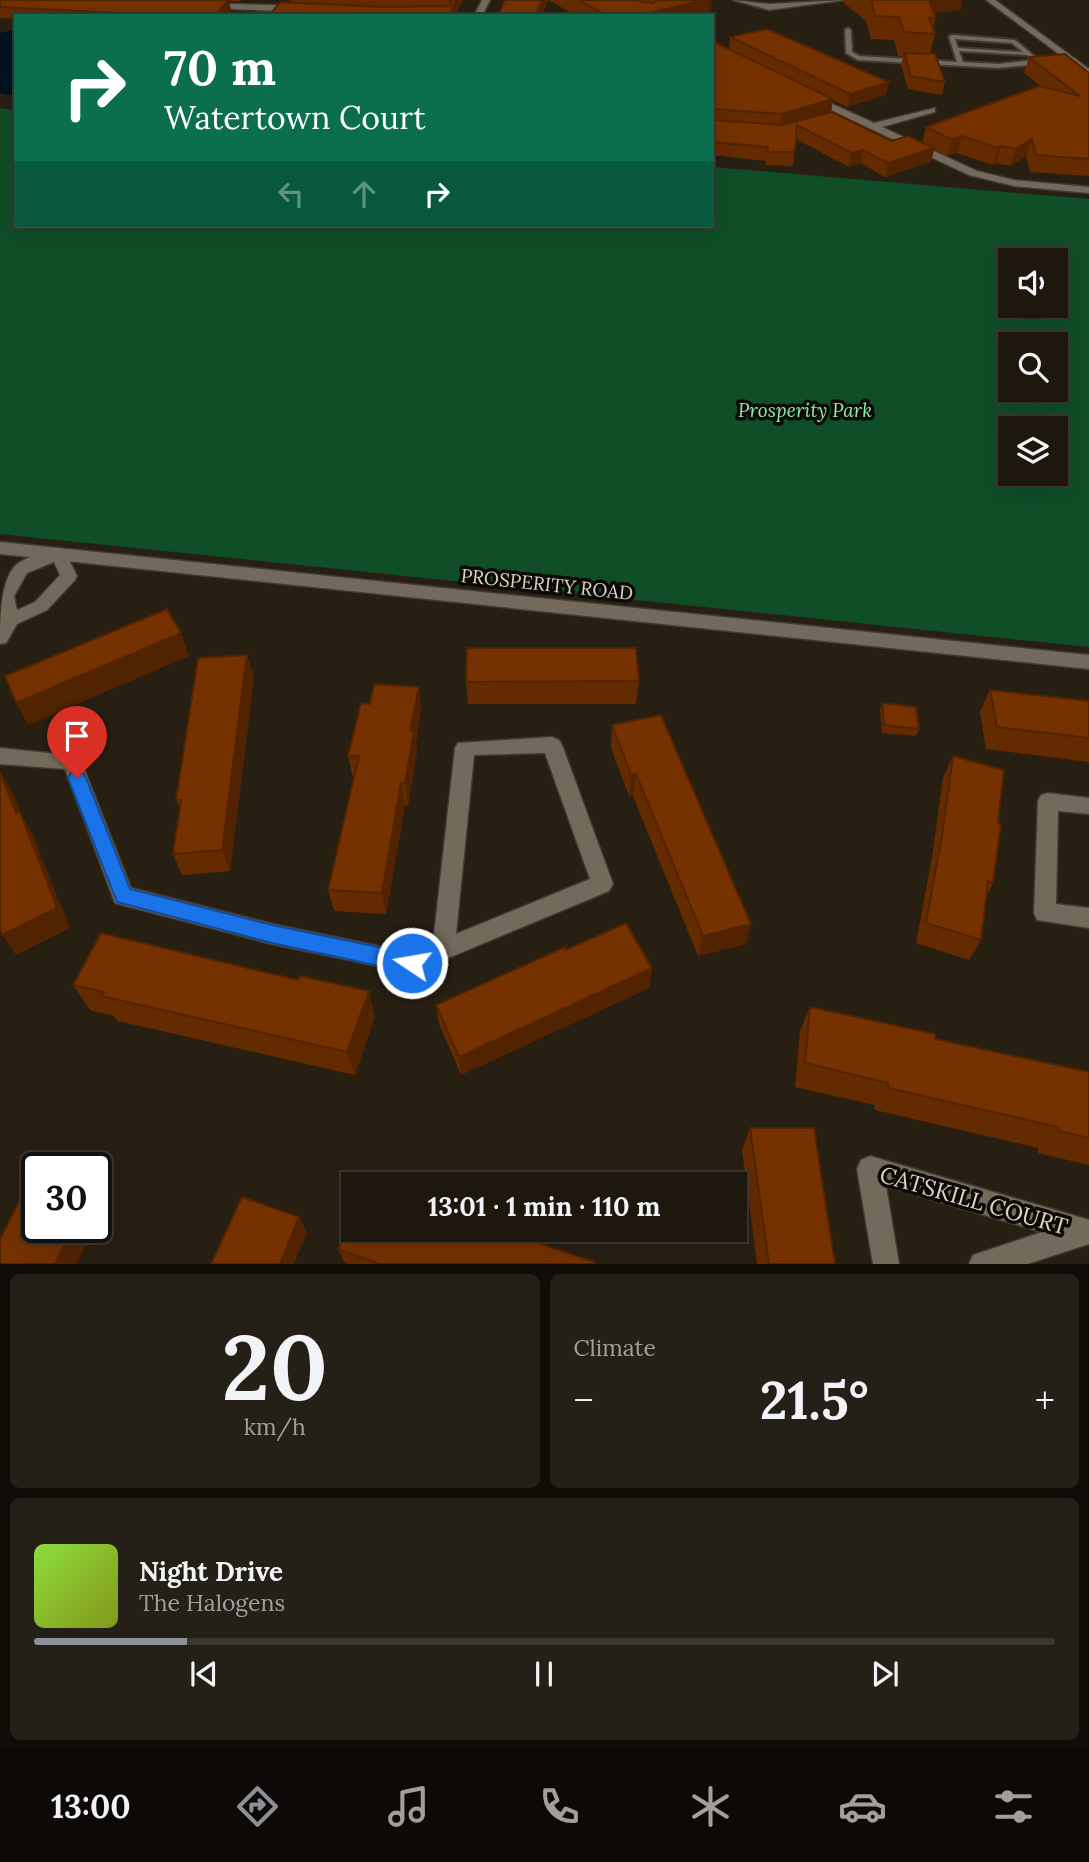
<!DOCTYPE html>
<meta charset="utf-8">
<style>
:root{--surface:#1d170e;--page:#252017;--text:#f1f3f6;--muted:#a09f9e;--line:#3b362e;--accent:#8c9099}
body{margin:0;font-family:Lora,serif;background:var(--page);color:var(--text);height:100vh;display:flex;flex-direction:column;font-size:26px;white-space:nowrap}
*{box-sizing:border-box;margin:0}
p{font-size:23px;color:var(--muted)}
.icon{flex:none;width:38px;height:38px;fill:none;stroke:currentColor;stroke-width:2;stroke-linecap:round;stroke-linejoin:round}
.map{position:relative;height:1264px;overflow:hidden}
.panel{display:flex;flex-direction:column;gap:10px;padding:10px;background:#100d08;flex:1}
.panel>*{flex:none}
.banner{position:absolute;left:14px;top:14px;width:700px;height:214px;border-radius:0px;box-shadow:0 7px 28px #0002,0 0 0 2px var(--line);background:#0b6e4f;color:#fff;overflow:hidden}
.tools{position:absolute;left:998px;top:248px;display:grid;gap:14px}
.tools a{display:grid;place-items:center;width:70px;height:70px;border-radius:0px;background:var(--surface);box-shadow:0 7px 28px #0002,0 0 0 2px var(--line);font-size:35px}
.speed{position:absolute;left:21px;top:1152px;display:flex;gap:14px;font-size:35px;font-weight:700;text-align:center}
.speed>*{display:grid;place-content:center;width:91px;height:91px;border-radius:50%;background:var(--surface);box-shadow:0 7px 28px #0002,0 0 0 2px var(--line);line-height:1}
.speed .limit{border:4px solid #111;border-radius:10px;background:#fff;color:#111}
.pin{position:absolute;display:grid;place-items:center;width:60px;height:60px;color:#fff;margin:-72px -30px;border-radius:50% 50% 50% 0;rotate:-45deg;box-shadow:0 0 7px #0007}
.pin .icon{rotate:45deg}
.me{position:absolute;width:77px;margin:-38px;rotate:282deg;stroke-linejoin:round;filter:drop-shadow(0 0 5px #0008)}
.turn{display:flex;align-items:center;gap:24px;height:147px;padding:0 35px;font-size:32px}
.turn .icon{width:91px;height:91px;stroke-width:2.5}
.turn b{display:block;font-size:49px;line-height:60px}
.lanes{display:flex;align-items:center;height:66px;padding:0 35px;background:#0003;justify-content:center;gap:35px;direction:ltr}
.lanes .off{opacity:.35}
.big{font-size:52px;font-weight:700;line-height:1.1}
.panel .card{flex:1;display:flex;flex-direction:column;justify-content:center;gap:10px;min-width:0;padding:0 24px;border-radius:10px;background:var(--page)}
.panel .dial{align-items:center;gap:0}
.dial b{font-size:91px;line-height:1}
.song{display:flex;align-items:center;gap:21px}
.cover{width:84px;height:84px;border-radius:10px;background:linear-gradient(135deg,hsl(90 70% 55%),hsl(70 70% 35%))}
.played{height:7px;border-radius:4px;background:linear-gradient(90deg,var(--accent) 15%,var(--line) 15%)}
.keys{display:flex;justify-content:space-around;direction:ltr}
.heat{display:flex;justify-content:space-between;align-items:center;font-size:38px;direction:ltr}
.panel .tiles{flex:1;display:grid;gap:10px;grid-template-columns:1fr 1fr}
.card:last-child{grid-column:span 2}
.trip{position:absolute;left:341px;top:1172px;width:406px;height:70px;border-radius:0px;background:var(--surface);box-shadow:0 7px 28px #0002,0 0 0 2px var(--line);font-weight:700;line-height:70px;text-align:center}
.dock{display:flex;height:112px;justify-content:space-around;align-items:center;background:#0c0906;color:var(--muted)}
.dock .icon{width:49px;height:49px}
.dock .current{color:var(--accent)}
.dock b{font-size:32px;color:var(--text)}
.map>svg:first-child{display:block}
</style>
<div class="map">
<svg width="1089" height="1264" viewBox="0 0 1089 1264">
<rect width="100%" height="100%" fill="#271f12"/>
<path fill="#0f4e27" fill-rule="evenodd" d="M0 108 16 110V226H712V167L1089 199V647L0 534ZM1010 261H1055V306H1010ZM1010 345H1055V390H1010ZM1010 429H1055V474H1010Z"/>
<path fill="#001221" d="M16 30V96L0 93V33Z"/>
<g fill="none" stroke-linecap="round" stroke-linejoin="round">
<defs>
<path id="service" d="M848 28 851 30 852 52 859 56 957 62 949 37 952 35 1015 40 1039 60 1044 61 1038 64 999 68 858 60 846 53 845 30ZM955 39 1012 43 1023 52 958 48ZM959 51 1027 55 1033 60 999 64 963 62Z"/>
<g id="minor">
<path d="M482 0H490L482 16H474Z"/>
<path d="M733 0 769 4 844 0 769 10Z"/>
<path d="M205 3 299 6 303 9 299 12 208 8Z"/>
<path d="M807 95H813L874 123 935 108V112L882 127 977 171 1014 180 1089 187V193L1014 186 969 175 807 99Z"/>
<path d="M58 548 64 550 77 576 75 580 47 610 17 624 6 643 0 644C0 622 0 580 16 565 25 557 46 552 58 548ZM54 562 60 575 35 602 17 610 14 596 27 573Z"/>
<path d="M552 737 559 740 562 745 613 884 609 891 412 973 272 944 115 903 65 769 0 764V748L79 756 131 888 272 924 412 953 433 944 455 748 458 743ZM545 753 590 879 456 934 474 755Z"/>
<path d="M1048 793 1089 798V814L1058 811 1056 904 1089 908V928L1037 920 1034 913 1038 801 1041 795Z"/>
<path d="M870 1156 1086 1219 1089 1220V1244L1027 1264H969L973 1255 1042 1232 886 1186 899 1264H873L857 1169 861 1160Z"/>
</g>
<g id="tertiary">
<path d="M986 0H995L1089 69V76Z"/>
<path d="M0 542 1089 655V669L0 554Z"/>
</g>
</defs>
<use href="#service" stroke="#403a31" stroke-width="4"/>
<use href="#minor" stroke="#403a31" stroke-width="3"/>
<use href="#tertiary" stroke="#403a31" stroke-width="3"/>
<use href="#service" fill="#746a5b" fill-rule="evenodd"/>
<use href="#minor" fill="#746a5b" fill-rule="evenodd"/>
<use href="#tertiary" fill="#746a5b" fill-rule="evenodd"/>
</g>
<g fill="#652b00">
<path d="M0 0H242L240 1H229L231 11 227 16H16V19L0 18Z"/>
<path d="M289 0H463L455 16 290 2Z"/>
<path d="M505 0H712L710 14 704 16H577L548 0 542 16H498Z"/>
<path d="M845 0H962L960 10 934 13 936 18 933 29 935 34 930 54 945 82 942 95 908 89 901 65 903 56H898L894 40 871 39 866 21 844 3Z"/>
<path d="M730 37 889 82 886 95 847 107 833 100 831 112 816 117 891 141 922 143 926 127 1042 87 1024 73 1029 57 1089 73V176L1030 172 1026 156 1011 166 996 163 993 165 957 153 947 156 934 150 931 162 885 177 861 163 849 167 796 139 793 166 765 165 766 161 712 155V41L729 49Z"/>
<path d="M247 655 254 677 230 871 182 875 173 854 180 808 176 800Z"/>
<path d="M639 681 636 704H468L466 682Z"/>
<path d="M419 687 421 709 416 742 417 753 408 805H405L386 914 334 911 328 890 354 778H353L348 756 370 704Z"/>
<path d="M990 690 1089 701V762L986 749 980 712Z"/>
<path d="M882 703 919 729 916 736 882 733 880 710Z"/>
<path d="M612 725 746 944 698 956 633 796H629L611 748Z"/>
<path d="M953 756 998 823 993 883 987 895 981 940 969 960 916 943 932 857 943 778Z"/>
<path d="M566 950 652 968 649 988 461 1075 439 1024 436 1005Z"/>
<path d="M73 985 375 1016 355 1075 118 1021 114 1016 90 1010Z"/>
<path d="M810 1007 935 1039 1089 1072V1165L1038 1153V1148L875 1110V1105L795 1087 800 1031Z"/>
<path d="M750 1128 835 1264H757L742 1150Z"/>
<path d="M338 1249 595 1264H347L345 1263Z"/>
</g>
<g fill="#522300">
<path d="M229 0 231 11 227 16H214Z"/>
<path d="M456 0H463L455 16H449Z"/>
<path d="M542 0H548L542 16H536Z"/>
<path d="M704 0H712L710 14 704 16H636Z"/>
<path d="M924 0H962L960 10 921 14Z"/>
<path d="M889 82 886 95 847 107 850 94Z"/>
<path d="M833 99 831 112 780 127 782 114Z"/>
<path d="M962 136 957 153 947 156 952 140Z"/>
<path d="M1032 139 1026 156 1011 166 1016 149Z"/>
<path d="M1001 146 996 163 993 165 998 148Z"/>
<path d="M934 148 931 162 885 177 888 163Z"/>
<path d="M863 150 861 163 849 167 852 153Z"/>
<path d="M181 633 189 656 28 725 16 703Z"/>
<path d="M247 655 254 677 230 871 222 850Z"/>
<path d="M419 687 421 709 416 742 417 753 408 805 405 783 410 731Z"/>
<path d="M0 772 13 793 22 816 32 833 70 928 16 955 2 935 16 813Z"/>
<path d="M636 774 633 796H629L631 775Z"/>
<path d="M401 783 405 805 386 914 382 893Z"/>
<path d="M751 924 746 944 698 956 703 936Z"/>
<path d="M652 968 649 988 461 1075 459 1057Z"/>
<path d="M369 991 375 1016 355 1075 347 1052Z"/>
<path d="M97 1175 111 1191 96 1222V1177Z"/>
<path d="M299 1217 307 1232 294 1264H280Z"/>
<path d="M72 1227H94L77 1264H55Z"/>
</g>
<g fill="#753200" stroke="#522300" stroke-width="2">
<path d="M0 0H229L214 16H180L0 7Z"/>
<path d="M448 0H456L449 16H269L280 2 383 7 451 6V2Z"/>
<path d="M505 0H542L536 16H498Z"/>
<path d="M578 0H638L642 2 654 3 656 0H704L636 16H608Z"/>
<path d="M871 0H929L936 18H929L935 34 904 32 899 17 875 16Z"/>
<path d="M767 29 889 82 850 94 730 37Z"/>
<path d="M712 41 833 99 782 114 714 109 712 111Z"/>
<path d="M904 53 935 54 945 82 911 76Z"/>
<path d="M1065 54 1089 73V159L1036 155 1032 139 1016 149 1001 146 998 148 962 136 952 140 926 127 1039 86 1080 96 1029 57Z"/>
<path d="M832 112 891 141 908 136 934 148 888 163 863 150 852 153 797 125 795 152H767L768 147 712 142V120L782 125Z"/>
<path d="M167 609 181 633 16 703 5 676Z"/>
<path d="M467 648H636L639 681 466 682Z"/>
<path d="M247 655 222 850 173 854 181 800H176L198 658Z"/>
<path d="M374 684 419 687 410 731H414L405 783H401L382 893 328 890 359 756H348L361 703 370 704Z"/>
<path d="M990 690 1089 701V738L997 727Z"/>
<path d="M882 703 916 707 919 729 884 725Z"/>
<path d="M661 715 751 924 703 936 636 774 631 775 612 725Z"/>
<path d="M953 756 1004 770 998 823 1001 824 993 883 988 881 981 940 926 923 942 836Z"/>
<path d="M0 772 16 813 20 812 57 908 2 935 0 929Z"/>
<path d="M626 923 652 968 459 1057 436 1005 565 947 566 950Z"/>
<path d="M101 933 298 980 300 976 369 991 347 1052 101 996 104 992 73 985Z"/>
<path d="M810 1007 935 1034V1039L1089 1072V1138L1059 1131 1058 1127 888 1088V1083L805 1063Z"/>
<path d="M750 1128H814L835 1264H769Z"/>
<path d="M40 1160 67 1167H37V1227H72L55 1264H0V1239Z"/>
<path d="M365 1182 374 1185H364Z"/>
<path d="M242 1197 299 1217 280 1264H211Z"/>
<path d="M354 1210V1230H499L595 1262 594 1264H380L338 1249Z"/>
</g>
<path fill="#1a73e8" stroke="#114b97" stroke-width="2" d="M77 771 83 773 86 778 130 889 272 925 412 954 419 957 422 963 419 970 412 973 272 943 117 902 68 778 71 773Z"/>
<g text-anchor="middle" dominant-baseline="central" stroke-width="7" stroke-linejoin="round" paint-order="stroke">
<g font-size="19" font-style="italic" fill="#89efa6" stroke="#0d0a05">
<text x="805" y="410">Prosperity Park</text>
</g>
<g font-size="19" fill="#d9d4cb" stroke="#0d0a05">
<text transform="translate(547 584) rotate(6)">PROSPERITY ROAD</text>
</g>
<g font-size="23" fill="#d9d4cb" stroke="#0d0a05">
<text transform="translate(974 1200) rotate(16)">CATSKILL COURT</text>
</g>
</g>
</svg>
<div class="tools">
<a><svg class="icon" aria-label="sound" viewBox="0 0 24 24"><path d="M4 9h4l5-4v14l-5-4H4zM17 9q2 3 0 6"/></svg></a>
<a><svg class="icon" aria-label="search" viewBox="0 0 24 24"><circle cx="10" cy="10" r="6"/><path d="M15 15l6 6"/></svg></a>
<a><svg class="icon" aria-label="layers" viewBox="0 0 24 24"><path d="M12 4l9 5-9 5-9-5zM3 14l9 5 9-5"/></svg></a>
</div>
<div class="speed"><div class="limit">30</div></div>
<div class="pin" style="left:77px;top:778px;background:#d93025"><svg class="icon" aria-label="arrive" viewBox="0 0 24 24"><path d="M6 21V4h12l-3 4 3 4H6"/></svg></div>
<svg class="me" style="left:412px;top:963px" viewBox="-20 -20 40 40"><circle r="17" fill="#1a73e8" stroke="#fff" stroke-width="3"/><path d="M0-11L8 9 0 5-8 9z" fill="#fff"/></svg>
<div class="trip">13:01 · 1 min · 110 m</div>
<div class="banner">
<div class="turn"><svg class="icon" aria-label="right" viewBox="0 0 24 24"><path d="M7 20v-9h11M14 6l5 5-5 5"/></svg><div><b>70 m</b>Watertown Court</div></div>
<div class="lanes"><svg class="icon off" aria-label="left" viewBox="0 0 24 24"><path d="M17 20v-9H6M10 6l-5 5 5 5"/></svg><svg class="icon off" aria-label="ahead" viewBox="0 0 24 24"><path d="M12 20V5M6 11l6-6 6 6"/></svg><svg class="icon" aria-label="right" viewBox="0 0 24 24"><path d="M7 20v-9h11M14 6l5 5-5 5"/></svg></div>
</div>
</div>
<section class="panel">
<div class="tiles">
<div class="card dial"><b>20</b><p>km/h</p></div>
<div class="card"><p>Climate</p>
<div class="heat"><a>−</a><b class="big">21.5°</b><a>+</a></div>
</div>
<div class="card">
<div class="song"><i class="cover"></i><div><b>Night Drive</b><p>The Halogens</p></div></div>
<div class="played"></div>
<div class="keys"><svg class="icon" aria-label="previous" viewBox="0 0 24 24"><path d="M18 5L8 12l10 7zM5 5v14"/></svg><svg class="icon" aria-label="pause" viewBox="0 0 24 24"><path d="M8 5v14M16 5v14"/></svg><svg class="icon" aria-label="next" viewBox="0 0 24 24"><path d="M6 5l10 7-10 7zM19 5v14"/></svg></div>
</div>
</div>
</section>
<nav class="dock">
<b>13:00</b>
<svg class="icon current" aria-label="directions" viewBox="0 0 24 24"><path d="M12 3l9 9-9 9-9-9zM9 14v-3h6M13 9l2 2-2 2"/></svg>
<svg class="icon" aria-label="music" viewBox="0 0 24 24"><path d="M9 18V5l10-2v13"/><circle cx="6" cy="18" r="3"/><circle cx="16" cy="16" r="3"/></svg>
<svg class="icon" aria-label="phone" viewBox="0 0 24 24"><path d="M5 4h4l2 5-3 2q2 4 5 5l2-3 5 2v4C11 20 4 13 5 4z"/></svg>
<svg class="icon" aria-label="climate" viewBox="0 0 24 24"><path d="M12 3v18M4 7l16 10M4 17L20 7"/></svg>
<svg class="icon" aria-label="car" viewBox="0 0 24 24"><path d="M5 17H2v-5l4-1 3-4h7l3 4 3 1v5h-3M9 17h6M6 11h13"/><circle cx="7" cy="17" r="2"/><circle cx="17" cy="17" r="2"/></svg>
<svg class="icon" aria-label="filters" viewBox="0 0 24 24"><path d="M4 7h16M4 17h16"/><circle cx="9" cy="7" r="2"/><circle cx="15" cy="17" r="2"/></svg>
</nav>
